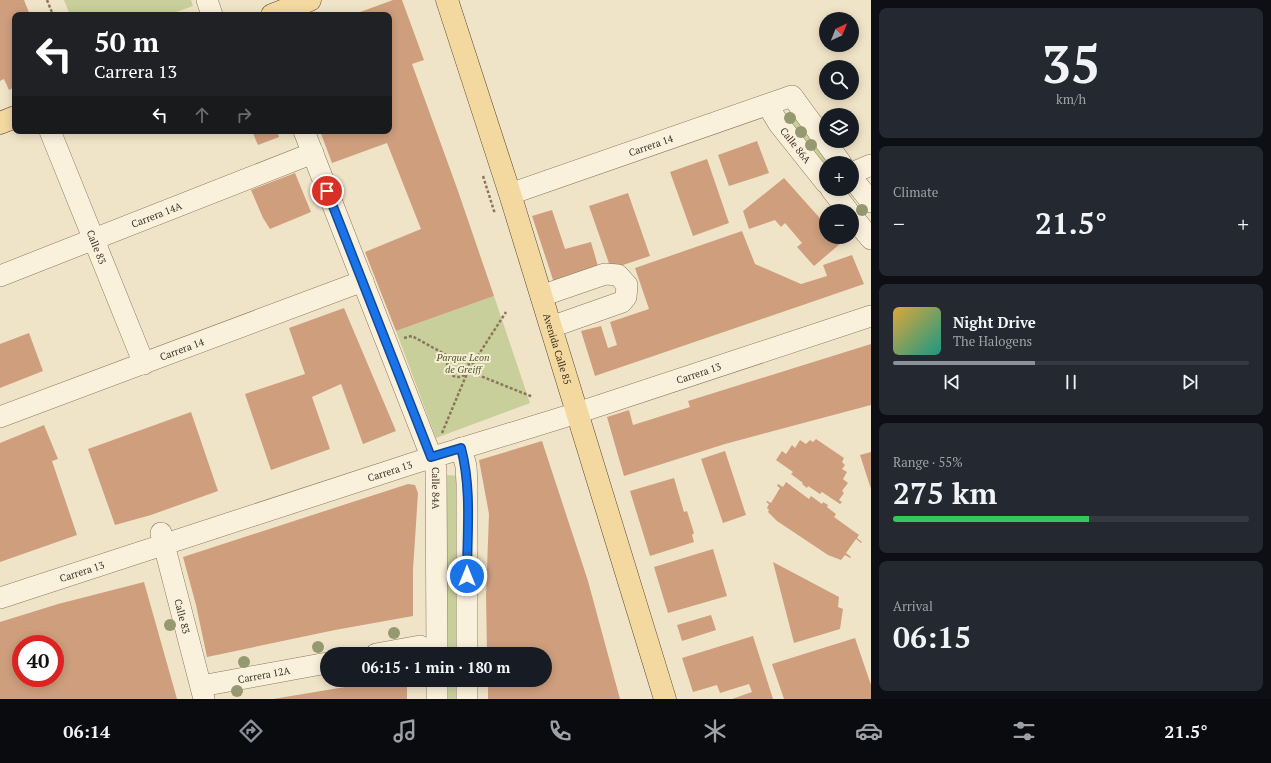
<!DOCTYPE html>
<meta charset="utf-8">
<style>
:root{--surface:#171b24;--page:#242831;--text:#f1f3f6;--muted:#9ea1a6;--line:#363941;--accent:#8c9099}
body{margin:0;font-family:"PT Serif",serif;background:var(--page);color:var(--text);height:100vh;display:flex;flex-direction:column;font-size:15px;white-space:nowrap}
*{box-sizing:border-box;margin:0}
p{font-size:13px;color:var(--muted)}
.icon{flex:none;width:22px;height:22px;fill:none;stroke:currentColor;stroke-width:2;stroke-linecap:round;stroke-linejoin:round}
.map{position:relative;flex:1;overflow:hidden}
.details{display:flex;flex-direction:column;gap:8px;padding:8px;background:#0d0f14;width:400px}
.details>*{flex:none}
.banner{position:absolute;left:12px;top:12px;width:380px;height:122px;border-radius:8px;box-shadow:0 2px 10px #0003;background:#202124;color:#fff;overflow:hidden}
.needle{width:26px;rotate:43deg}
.tools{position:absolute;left:819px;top:12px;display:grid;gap:8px}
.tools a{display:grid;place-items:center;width:40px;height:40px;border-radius:50%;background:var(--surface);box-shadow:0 2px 10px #0003;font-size:20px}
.speed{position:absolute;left:12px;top:635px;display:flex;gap:8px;font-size:20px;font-weight:700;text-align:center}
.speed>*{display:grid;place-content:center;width:52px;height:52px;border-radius:50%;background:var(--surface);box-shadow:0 2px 10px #0003;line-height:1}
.speed .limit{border:6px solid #d22;background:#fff;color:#111}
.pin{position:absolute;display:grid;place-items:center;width:34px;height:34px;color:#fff;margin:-17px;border:2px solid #fff;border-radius:50%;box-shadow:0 1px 4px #0007}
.me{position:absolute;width:44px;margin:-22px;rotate:0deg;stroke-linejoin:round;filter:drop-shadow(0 0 3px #0008)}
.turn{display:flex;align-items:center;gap:14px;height:84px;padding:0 16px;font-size:18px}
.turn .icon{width:52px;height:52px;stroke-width:2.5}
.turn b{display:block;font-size:28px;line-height:34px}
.lanes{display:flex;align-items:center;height:38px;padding:0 16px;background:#0003;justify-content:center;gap:20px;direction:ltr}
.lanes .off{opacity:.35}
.big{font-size:30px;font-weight:800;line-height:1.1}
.details .card{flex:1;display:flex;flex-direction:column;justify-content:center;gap:6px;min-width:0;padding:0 14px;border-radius:8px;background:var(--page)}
.details .dial{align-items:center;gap:0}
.dial b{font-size:52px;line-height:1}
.song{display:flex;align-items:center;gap:12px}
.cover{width:48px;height:48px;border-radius:6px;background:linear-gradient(135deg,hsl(40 70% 55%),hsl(170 70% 35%))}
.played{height:4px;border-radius:2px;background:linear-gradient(90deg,var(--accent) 40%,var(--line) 40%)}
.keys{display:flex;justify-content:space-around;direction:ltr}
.heat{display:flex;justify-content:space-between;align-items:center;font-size:22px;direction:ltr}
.charge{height:6px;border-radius:3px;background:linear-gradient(90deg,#34c759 55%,var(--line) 0)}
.trip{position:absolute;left:320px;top:647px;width:232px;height:40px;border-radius:20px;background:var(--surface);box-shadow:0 2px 10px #0003;font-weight:800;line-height:40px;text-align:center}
.dock{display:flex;height:64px;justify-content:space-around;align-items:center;background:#090b0e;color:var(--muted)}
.dock .icon{width:28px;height:28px}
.dock .on{color:var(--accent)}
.dock b{font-size:18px;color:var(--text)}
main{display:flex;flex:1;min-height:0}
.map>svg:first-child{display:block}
</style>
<main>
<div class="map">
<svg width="871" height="699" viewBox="0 0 871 699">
<rect width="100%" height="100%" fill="#f0e4c8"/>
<g fill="#c9cf9b">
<path d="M64 0H191L193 6 168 15H70Z"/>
<path d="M790 111 831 163H826V173L782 117Z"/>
<path d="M494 296 530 403 436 438 396 331Z"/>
<path d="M445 475 461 476V654H445Z"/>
<rect x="445" y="680" width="16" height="19"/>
</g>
<g fill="#cf9f7d" fill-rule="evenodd">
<path d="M0 0H24L30 15H15V87L9 90 4 79 0 81Z"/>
<path d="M393 0H402L424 60 412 64 458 191 494 296 396 331 365 252 421 229 387 143 332 163 320 131H389V15H352Z"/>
<path d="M252 131H277L279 137 258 145Z"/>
<path d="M757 141 769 173 729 186 718 155Z"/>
<path d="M707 159 729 223 693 236 670 172Z"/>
<path d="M295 173 311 212 270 229 263 218 251 190Z"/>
<path d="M784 178 826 225V237H836L841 243 814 266 797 247 802 243 785 223 781 227 775 220 749 229 743 211Z"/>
<path d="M628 193 650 256 611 269 589 206Z"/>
<path d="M552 210 565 249 591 242 600 273 555 286 532 216Z"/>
<path d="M742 231 755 264 801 284 827 276 823 265 852 255 864 284 595 376 581 331 601 326 608 348 617 345 610 322 649 309 635 268Z"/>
<path d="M344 308 396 431 363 444 341 384 312 397 330 449 271 470 245 394 305 374 289 328Z"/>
<path d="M29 333 43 371 0 388V344Z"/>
<path d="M871 344V405L725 444 624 476 607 417 629 410 633 425 690 407 688 401Z"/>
<path d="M191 412 218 491 151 515 115 525 88 449Z"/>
<path d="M44 425 58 459 52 461 77 535 0 562V443Z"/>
<path d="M816 439 844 458 842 462 845 465 842 469 847 472 843 479 848 483 842 491 844 493 839 500 842 502 840 504 822 492 820 494 808 486 807 488 802 484 803 483 791 474 793 472 776 460 782 451 786 454 792 445 795 448 800 440 806 444 810 440 813 442Z"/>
<path d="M542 441 588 581 620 699H488V680H545V654H487L486 595 489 514 479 460Z"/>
<path d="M725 451 746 515 723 523 701 459Z"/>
<path d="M871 452V489L860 455Z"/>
<path d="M674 478 684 512 687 511 694 533 692 535 694 542 650 556 630 491Z"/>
<path d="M786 482 809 499 811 496 822 504 823 502 828 505 827 507 836 514 834 517 859 535 857 538 862 542 861 543 856 539 846 553 851 557 850 558 845 555 841 560 828 555 777 521 768 512 769 510 767 508 769 504 766 502 767 501 771 503 780 488 777 486 778 484 783 487Z"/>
<path d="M408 484 415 485 418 493 413 570V616L335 630 207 657 196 605 183 557Z"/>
<path d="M713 549 727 596 668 613 654 567Z"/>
<path d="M773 562 839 597 838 607 843 609 840 629 794 643Z"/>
<path d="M144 582 177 699H0V622L58 604ZM21 644H55V678H21Z"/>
<path d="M711 615 716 630 682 641 677 625Z"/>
<path d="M753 636 773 699H732L752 692 749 684 720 693 717 685 693 692 682 658Z"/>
<path d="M855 638 871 685V699H784L772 664Z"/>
<path d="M387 680H407V699H273Z"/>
</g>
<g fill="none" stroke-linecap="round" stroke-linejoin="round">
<defs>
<g id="minor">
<path d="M207 0 212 15"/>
<path id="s1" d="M768 106 779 124 826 183"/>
<path id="s2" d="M50 131 144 364"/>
<path id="s3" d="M304 131 436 469 437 654"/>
<path d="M852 173 871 165"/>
<path d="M852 178 871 202"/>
<path d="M831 189 848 211"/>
<path id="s4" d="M510 194 792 96 841 163"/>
<path d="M852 216 871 239"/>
<path id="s5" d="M0 276 313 153"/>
<path d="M541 296 605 274 618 275 627 285 626 297 622 302 551 327"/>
<path id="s6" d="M0 417 363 281"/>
<path d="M461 448 466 466 467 484V654"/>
<path id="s7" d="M161 533 204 699"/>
<path id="s8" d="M0 598 414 463 577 413 871 316"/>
<path d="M376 654 420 646"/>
<path d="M437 680V699"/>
<path id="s9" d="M201 686 327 663"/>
<path d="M467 699V680"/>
</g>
<g id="major">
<path id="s10" d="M447 0 510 194 665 699"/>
<path d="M272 15 310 0"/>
<path d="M0 123 15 117"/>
</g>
</defs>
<use href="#minor" stroke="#8d765c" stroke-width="22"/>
<use href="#major" stroke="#5b4430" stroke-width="23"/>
<g stroke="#8d765c" stroke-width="2.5" stroke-dasharray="3 2" stroke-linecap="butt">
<path d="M47 0 53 15"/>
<path d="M483 176 495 214"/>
<path d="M404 338 412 336 450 357"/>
<circle cx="458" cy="366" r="11"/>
<path d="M468 371 533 397"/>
<path d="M442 433 468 371 506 312"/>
</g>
<use href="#minor" stroke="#faf1dc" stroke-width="21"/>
<use href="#major" stroke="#f3d9a0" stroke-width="22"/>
</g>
<g fill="#96986f">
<circle cx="790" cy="118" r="6"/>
<circle cx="801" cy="132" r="6"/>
<circle cx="811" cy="145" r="6"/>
<circle cx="862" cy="210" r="6"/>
<circle cx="170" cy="625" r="6"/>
<circle cx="394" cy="633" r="6"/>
<circle cx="318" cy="647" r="6"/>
<circle cx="244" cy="662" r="6"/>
<circle cx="237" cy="691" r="6"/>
</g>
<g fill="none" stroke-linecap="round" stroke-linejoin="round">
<defs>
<path id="route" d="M327 191 431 457 461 448C472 489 467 534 467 576"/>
</defs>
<use href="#route" stroke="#114b97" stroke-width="10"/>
<use href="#route" stroke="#1a73e8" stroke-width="7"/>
</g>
<g text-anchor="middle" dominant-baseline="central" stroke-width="4" stroke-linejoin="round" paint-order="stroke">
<g font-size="10" fill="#3d2e20" stroke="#f7eed8">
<text stroke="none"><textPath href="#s1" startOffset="48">Calle 86A</textPath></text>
<text stroke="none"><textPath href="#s4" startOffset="149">Carrera 14</textPath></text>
<text stroke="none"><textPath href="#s5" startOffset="168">Carrera 14A</textPath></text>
<text stroke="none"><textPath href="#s2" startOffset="125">Calle 83</textPath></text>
<text stroke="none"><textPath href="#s6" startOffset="194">Carrera 14</textPath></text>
<text stroke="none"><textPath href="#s10" startOffset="366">Avenida Calle 85</textPath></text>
<text stroke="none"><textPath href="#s8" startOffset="734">Carrera 13</textPath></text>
<text stroke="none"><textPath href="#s8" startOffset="410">Carrera 13</textPath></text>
<text stroke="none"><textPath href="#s3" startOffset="382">Calle 84A</textPath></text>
<text stroke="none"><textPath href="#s8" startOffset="86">Carrera 13</textPath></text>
<text stroke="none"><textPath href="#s7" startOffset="86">Calle 83</textPath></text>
<text stroke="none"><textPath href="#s9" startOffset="64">Carrera 12A</textPath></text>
</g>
<g font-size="10" font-style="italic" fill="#4d5a26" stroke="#f7eed8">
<text x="463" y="357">Parque Leon<tspan x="463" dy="12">de Greiff</tspan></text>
</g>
</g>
</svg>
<div class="tools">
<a><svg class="needle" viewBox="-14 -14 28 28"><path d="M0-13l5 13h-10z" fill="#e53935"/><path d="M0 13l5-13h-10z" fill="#9ea1a6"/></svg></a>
<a><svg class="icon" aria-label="search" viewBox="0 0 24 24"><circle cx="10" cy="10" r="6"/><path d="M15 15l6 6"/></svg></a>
<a><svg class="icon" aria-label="layers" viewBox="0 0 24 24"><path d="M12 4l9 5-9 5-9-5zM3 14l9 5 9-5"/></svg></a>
<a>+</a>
<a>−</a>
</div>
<div class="speed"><div class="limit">40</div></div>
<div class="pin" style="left:327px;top:191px;background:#d93025"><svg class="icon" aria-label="arrive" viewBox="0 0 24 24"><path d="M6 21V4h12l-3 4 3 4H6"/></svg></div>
<svg class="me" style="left:467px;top:576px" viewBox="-20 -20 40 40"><circle r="17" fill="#1a73e8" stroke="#fff" stroke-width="3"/><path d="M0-11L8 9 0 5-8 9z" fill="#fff"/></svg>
<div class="trip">06:15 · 1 min · 180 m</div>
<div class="banner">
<div class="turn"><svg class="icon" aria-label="left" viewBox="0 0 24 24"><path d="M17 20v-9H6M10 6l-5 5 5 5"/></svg><div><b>50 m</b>Carrera 13</div></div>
<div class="lanes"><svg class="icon" aria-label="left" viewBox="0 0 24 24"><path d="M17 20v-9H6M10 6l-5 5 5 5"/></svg><svg class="icon off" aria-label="ahead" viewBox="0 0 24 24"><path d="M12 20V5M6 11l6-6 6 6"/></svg><svg class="icon off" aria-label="right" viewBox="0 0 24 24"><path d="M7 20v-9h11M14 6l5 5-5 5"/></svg></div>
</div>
</div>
<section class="details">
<div class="card dial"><b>35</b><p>km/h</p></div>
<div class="card"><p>Climate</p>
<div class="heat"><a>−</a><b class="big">21.5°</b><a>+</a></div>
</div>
<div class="card">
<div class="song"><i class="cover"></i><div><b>Night Drive</b><p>The Halogens</p></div></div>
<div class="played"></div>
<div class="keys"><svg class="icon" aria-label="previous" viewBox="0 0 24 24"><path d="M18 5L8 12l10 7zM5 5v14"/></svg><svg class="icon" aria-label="pause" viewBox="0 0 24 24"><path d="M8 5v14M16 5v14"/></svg><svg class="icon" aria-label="next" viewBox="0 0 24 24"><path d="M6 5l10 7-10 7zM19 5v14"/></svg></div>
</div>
<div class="card"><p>Range · 55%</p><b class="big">275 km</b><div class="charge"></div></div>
<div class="card"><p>Arrival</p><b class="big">06:15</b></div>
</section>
</main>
<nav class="dock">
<b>06:14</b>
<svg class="icon on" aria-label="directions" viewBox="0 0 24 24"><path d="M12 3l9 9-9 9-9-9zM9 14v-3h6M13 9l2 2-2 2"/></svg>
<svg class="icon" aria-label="music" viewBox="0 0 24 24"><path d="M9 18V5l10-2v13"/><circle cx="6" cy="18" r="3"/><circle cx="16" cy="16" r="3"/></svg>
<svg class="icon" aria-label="phone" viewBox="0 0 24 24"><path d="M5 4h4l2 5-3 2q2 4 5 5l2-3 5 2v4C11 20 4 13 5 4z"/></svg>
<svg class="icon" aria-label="climate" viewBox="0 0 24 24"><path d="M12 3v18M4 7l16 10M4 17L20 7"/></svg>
<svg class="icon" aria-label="car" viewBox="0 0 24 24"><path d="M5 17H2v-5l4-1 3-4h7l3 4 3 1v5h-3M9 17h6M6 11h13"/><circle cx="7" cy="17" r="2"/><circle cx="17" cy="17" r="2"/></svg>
<svg class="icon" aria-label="filters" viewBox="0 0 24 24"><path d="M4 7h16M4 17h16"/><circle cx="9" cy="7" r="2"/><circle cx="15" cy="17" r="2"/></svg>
<b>21.5°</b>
</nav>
